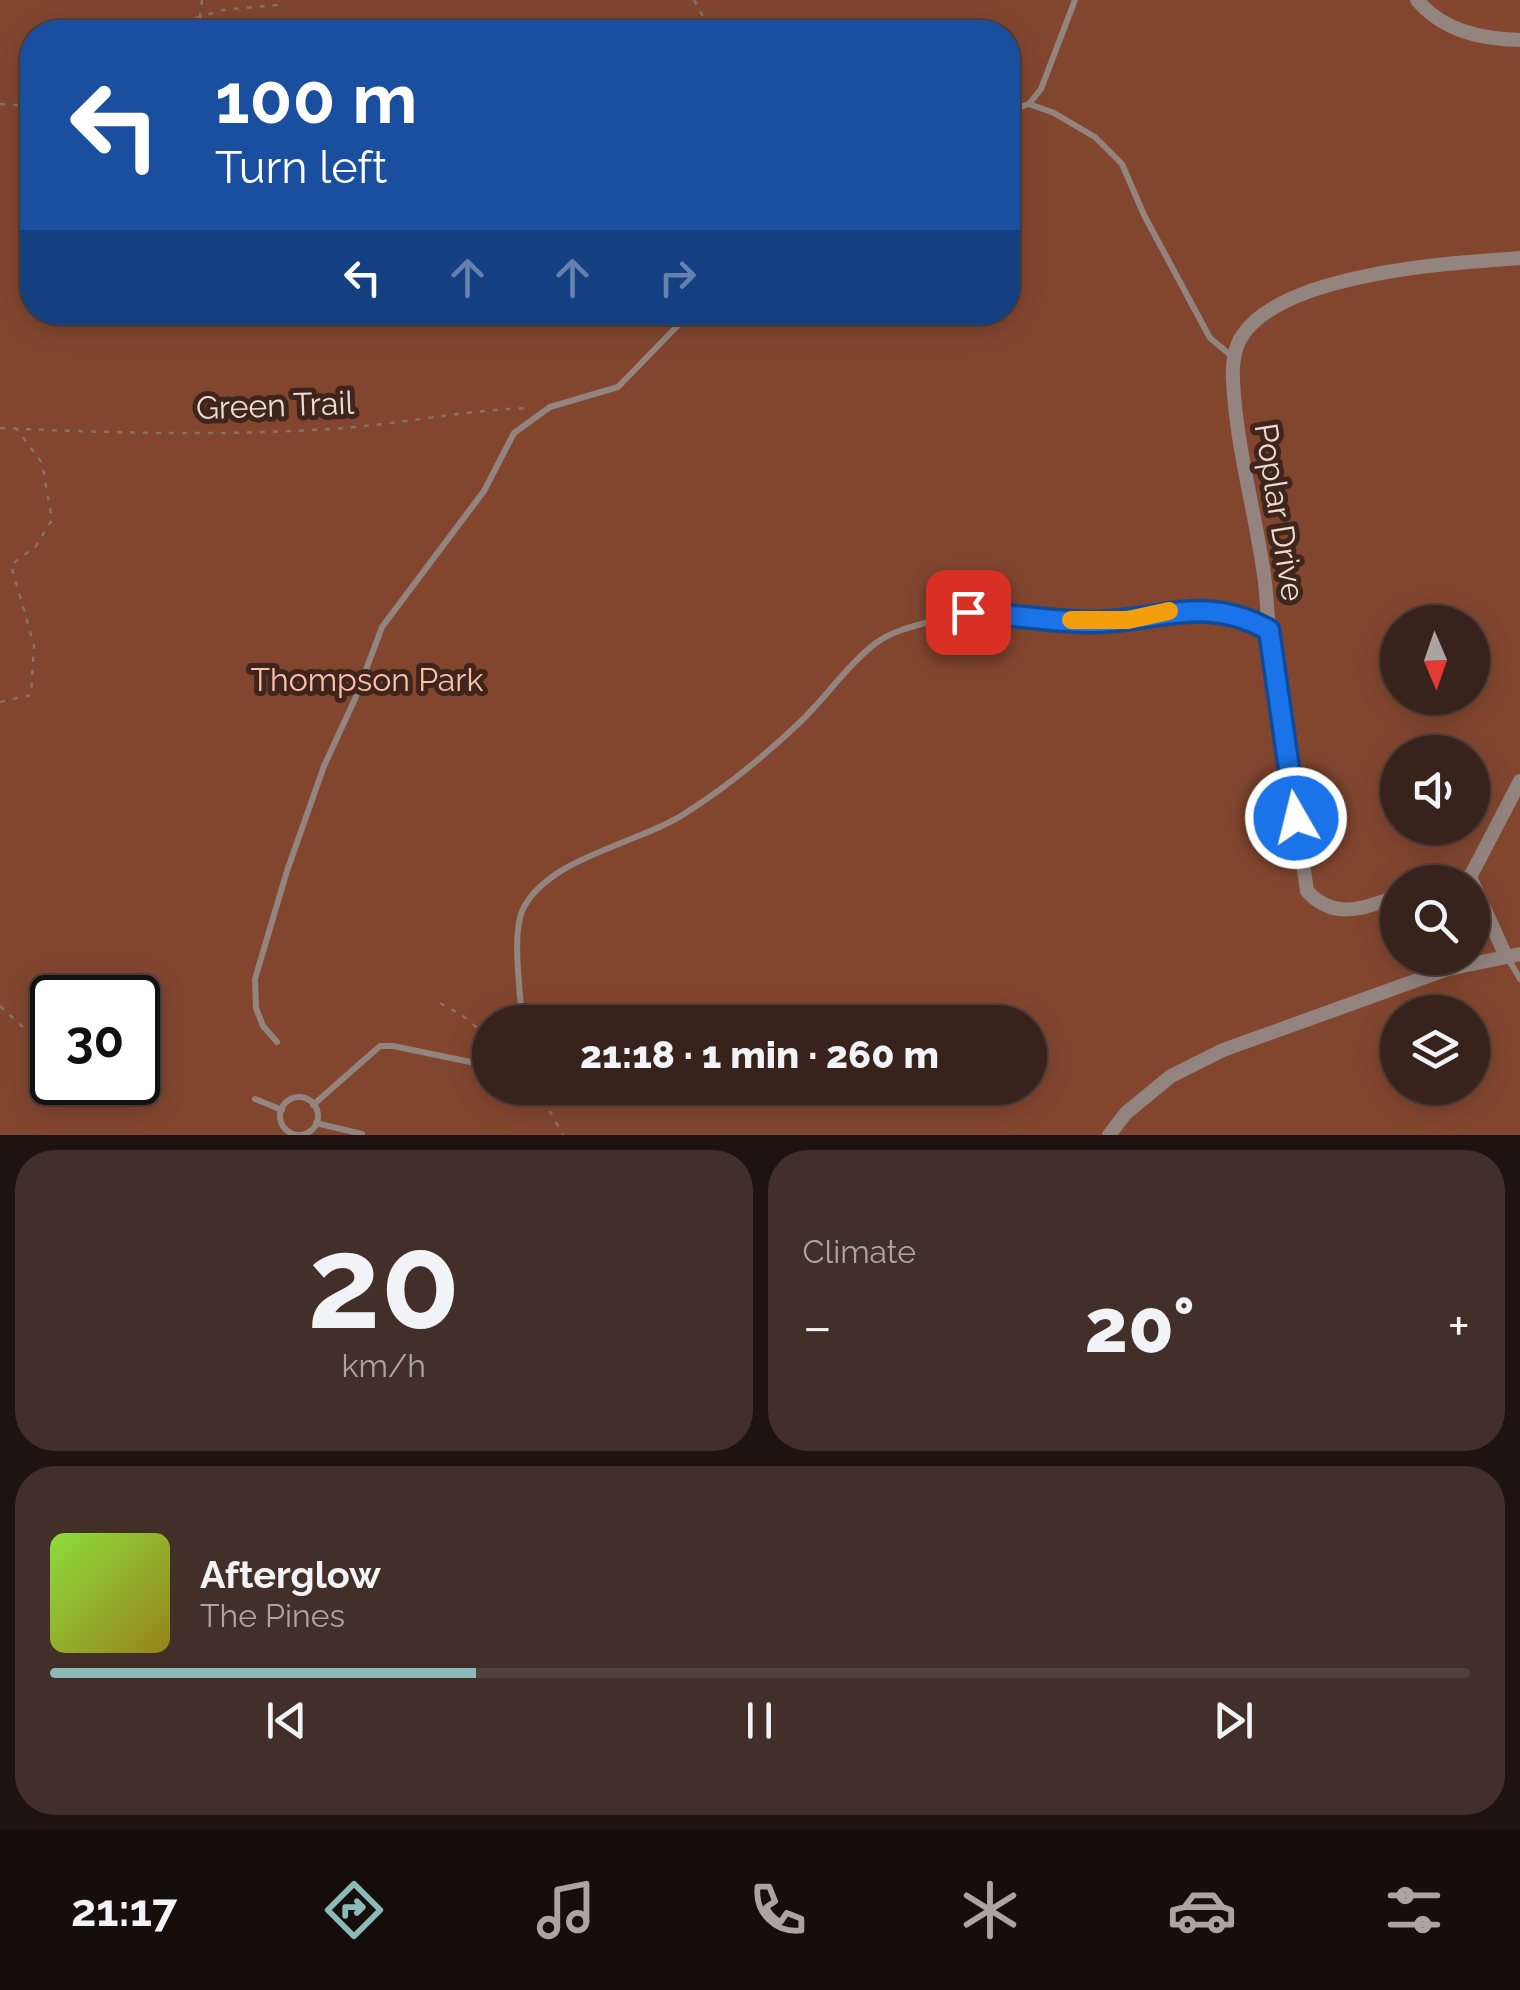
<!DOCTYPE html>
<meta charset="utf-8">
<style>
:root{--surface:#38231c;--page:#432f29;--text:#f1f3f6;--muted:#aba4a3;--line:#52403b;--accent:#8bbbb9}
body{margin:0;font-family:Raleway,sans-serif;background:var(--page);color:var(--text);height:100vh;display:flex;flex-direction:column;font-size:38px;white-space:nowrap}
*{box-sizing:border-box;margin:0}
p{font-size:32px;color:var(--muted)}
.icon{flex:none;width:55px;height:55px;fill:none;stroke:currentColor;stroke-width:2;stroke-linecap:round;stroke-linejoin:round}
.map{position:relative;height:1135px;overflow:hidden}
.sheet{display:flex;flex-direction:column;gap:15px;padding:15px;background:#1f130f;flex:1}
.sheet>*{flex:none}
.top-card{position:absolute;left:20px;top:20px;width:1000px;height:305px;border-radius:40px;box-shadow:0 5px 25px #0003,0 0 0 2px var(--line);background:#1a4fa0;color:#fff;overflow:hidden}
.needle{width:65px;rotate:178deg}
.fabs{position:absolute;left:1380px;top:605px;display:grid;gap:20px}
.fabs a{display:grid;place-items:center;width:110px;height:110px;border-radius:50%;background:var(--surface);box-shadow:0 5px 25px #0003,0 0 0 2px var(--line);font-size:50px}
.speed{position:absolute;left:30px;top:975px;display:flex;gap:20px;font-size:50px;font-weight:700;text-align:center}
.speed>*{display:grid;place-content:center;width:130px;height:130px;border-radius:50%;background:var(--surface);box-shadow:0 5px 25px #0003,0 0 0 2px var(--line);line-height:1}
.speed .limit{border:5px solid #111;border-radius:15px;background:#fff;color:#111}
.pin{position:absolute;display:grid;place-items:center;width:85px;height:85px;color:#fff;margin:-42px;border-radius:20px;box-shadow:0 5px 15px #0006}
.me{position:absolute;width:110px;margin:-55px;rotate:352deg;stroke-linejoin:round;filter:drop-shadow(0 0 8px #0008)}
.turn{display:flex;align-items:center;gap:35px;height:210px;padding:0 30px;font-size:45px}
.turn .icon{width:130px;height:130px;stroke-width:2.5}
.turn b{display:block;font-size:70px;line-height:85px}
.lanes{display:flex;align-items:center;height:95px;padding:0 30px;background:#0003;justify-content:center;gap:50px;direction:ltr}
.lanes .off{opacity:.35}
.big{font-size:75px;font-weight:800;line-height:1.1}
.sheet .card{flex:1;display:flex;flex-direction:column;justify-content:center;gap:15px;min-width:0;padding:0 35px;border-radius:40px;background:var(--page)}
.sheet .dial{align-items:center;gap:0}
.dial b{font-size:130px;line-height:1}
.song{display:flex;align-items:center;gap:30px}
.cover{width:120px;height:120px;border-radius:15px;background:linear-gradient(135deg,hsl(90 70% 55%),hsl(50 70% 35%))}
.played{height:10px;border-radius:5px;background:linear-gradient(90deg,var(--accent) 30%,var(--line) 30%)}
.keys{display:flex;justify-content:space-around;direction:ltr}
.heat{display:flex;justify-content:space-between;align-items:center;font-size:55px;direction:ltr}
.sheet .tiles{flex:1;display:grid;gap:15px;grid-template-columns:1fr 1fr}
.card:last-child{grid-column:span 2}
.trip{position:absolute;left:472px;top:1005px;width:575px;height:100px;border-radius:50px;background:var(--surface);box-shadow:0 5px 25px #0003,0 0 0 2px var(--line);font-weight:800;line-height:100px;text-align:center}
.menu{display:flex;height:160px;justify-content:space-around;align-items:center;background:#160e0b;color:var(--muted)}
.menu .icon{width:70px;height:70px}
.menu .selected{color:var(--accent)}
.menu b{font-size:45px;color:var(--text)}
.map>svg:first-child{display:block}
</style>
<div class="map">
<svg width="1520" height="1135" viewBox="0 0 1520 1135">
<rect width="100%" height="100%" fill="#4a2f25"/>
<path fill="#82462f" fill-rule="evenodd" d="M0 0H1520V1135H0ZM32 32H1008V312H32ZM1398 622H1472V698H1398ZM1398 752H1472V828H1398ZM1398 882H1472V958H1398ZM52 998H138V1082H52ZM1398 1012H1472V1088H1398ZM490 1022H1030V1088H490Z"/>
<g fill="none" stroke-linecap="round" stroke-linejoin="round">
<g stroke="#8a726a" stroke-width="2.5" stroke-dasharray="5 8" stroke-linecap="butt">
<path d="M202 0 200 17 223 10 277 5 284 0"/>
<path d="M694 0 706 22 740 32"/>
<path d="M175 32 188 19 200 17 205 32"/>
<path d="M0 104 32 106"/>
<path d="M0 428C110 433 221 436 330 429 397 425 462 410 529 408"/>
<path d="M0 702 31 695 34 645 11 565 36 546 52 520 42 463 17 429"/>
<path d="M440 1003 463 1016 490 1038"/>
<path d="M0 1006 39 1042 41 1052 28 1072 32 1080 52 1081"/>
<path d="M61 1082 72 1089"/>
<path d="M537 1088 563 1135"/>
</g>
<g stroke="#93847f" stroke-width="6">
<path d="M1029 104 1054 113 1095 137 1122 164 1144 215 1210 338 1234 358"/>
<path d="M1008 111 1029 104 1041 89 1075 0"/>
<path d="M1509 960 1520 979"/>
<path d="M522 1022C521 994 511 934 523 909 549 857 638 844 684 814 724 789 763 757 797 725 825 699 847 665 876 643 892 631 914 626 933 621 945 618 958 613 970 612 1015 610 1060 623 1106 621 1167 618 1210 598 1268 630"/>
<path d="M277 1042 263 1026 256 1008 255 979 287 871 324 766 355 699 382 627 484 491 514 433 550 407 618 387 691 312"/>
<path d="M508 1089 510 1088"/>
<circle cx="299" cy="1116" r="19"/>
<path d="M255 1099 282 1110"/>
<path d="M313 1105 380 1046H393L490 1066"/>
<path d="M316 1123 362 1134"/>
</g>
<g stroke="#93847f" stroke-width="14">
<path d="M1417 0C1443 31 1481 39 1520 40"/>
<path d="M1434 882 1470 877"/>
<path d="M1398 896C1364 908 1334 921 1307 891 1295 806 1280 721 1270 636 1267 616 1267 595 1264 575 1255 510 1236 446 1233 380 1232 366 1234 348 1242 336 1283 273 1449 263 1520 258"/>
<path d="M1505 954 1470 877 1520 781"/>
<path d="M1109 1135 1126 1113 1171 1076 1223 1050 1448 969 1520 954"/>
</g>
</g>
<g fill="none" stroke-linecap="round" stroke-linejoin="round">
<defs>
<path id="route" d="M968 612C1007 614 1046 621 1085 622 1155 624 1201 592 1269 630L1296 818"/>
</defs>
<use href="#route" stroke="#114b97" stroke-width="25"/>
<use href="#route" stroke="#1a73e8" stroke-width="18"/>
<path stroke="#f59e0b" stroke-width="18" d="M1071 620H1128L1169 611"/>
</g>
<g text-anchor="middle" dominant-baseline="central" stroke-width="10" stroke-linejoin="round" paint-order="stroke">
<g font-size="32" fill="#ecdad4" stroke="#3f251b">
<text transform="translate(275 405) rotate(-2)">Green Trail</text>
<text transform="translate(1280 512) rotate(81)">Poplar Drive</text>
</g>
<g font-size="32" fill="#fdbfa8" stroke="#3f251b">
<text x="367" y="679">Thompson Park</text>
</g>
</g>
</svg>
<div class="fabs">
<a><svg class="needle" viewBox="-14 -14 28 28"><path d="M0-13l5 13h-10z" fill="#e53935"/><path d="M0 13l5-13h-10z" fill="#aba4a3"/></svg></a>
<a><svg class="icon" aria-label="sound" viewBox="0 0 24 24"><path d="M4 9h4l5-4v14l-5-4H4zM17 9q2 3 0 6"/></svg></a>
<a><svg class="icon" aria-label="search" viewBox="0 0 24 24"><circle cx="10" cy="10" r="6"/><path d="M15 15l6 6"/></svg></a>
<a><svg class="icon" aria-label="layers" viewBox="0 0 24 24"><path d="M12 4l9 5-9 5-9-5zM3 14l9 5 9-5"/></svg></a>
</div>
<div class="speed"><div class="limit">30</div></div>
<div class="pin" style="left:968px;top:612px;background:#d93025"><svg class="icon" aria-label="arrive" viewBox="0 0 24 24"><path d="M6 21V4h12l-3 4 3 4H6"/></svg></div>
<svg class="me" style="left:1296px;top:818px" viewBox="-20 -20 40 40"><circle r="17" fill="#1a73e8" stroke="#fff" stroke-width="3"/><path d="M0-11L8 9 0 5-8 9z" fill="#fff"/></svg>
<div class="trip">21:18 · 1 min · 260 m</div>
<div class="top-card">
<div class="turn"><svg class="icon" aria-label="left" viewBox="0 0 24 24"><path d="M17 20v-9H6M10 6l-5 5 5 5"/></svg><div><b>100 m</b>Turn left</div></div>
<div class="lanes"><svg class="icon" aria-label="left" viewBox="0 0 24 24"><path d="M17 20v-9H6M10 6l-5 5 5 5"/></svg><svg class="icon off" aria-label="ahead" viewBox="0 0 24 24"><path d="M12 20V5M6 11l6-6 6 6"/></svg><svg class="icon off" aria-label="ahead" viewBox="0 0 24 24"><path d="M12 20V5M6 11l6-6 6 6"/></svg><svg class="icon off" aria-label="right" viewBox="0 0 24 24"><path d="M7 20v-9h11M14 6l5 5-5 5"/></svg></div>
</div>
</div>
<section class="sheet">
<div class="tiles">
<div class="card dial"><b>20</b><p>km/h</p></div>
<div class="card"><p>Climate</p>
<div class="heat"><a>−</a><b class="big">20°</b><a>+</a></div>
</div>
<div class="card">
<div class="song"><i class="cover"></i><div><b>Afterglow</b><p>The Pines</p></div></div>
<div class="played"></div>
<div class="keys"><svg class="icon" aria-label="previous" viewBox="0 0 24 24"><path d="M18 5L8 12l10 7zM5 5v14"/></svg><svg class="icon" aria-label="pause" viewBox="0 0 24 24"><path d="M8 5v14M16 5v14"/></svg><svg class="icon" aria-label="next" viewBox="0 0 24 24"><path d="M6 5l10 7-10 7zM19 5v14"/></svg></div>
</div>
</div>
</section>
<nav class="menu">
<b>21:17</b>
<svg class="icon selected" aria-label="directions" viewBox="0 0 24 24"><path d="M12 3l9 9-9 9-9-9zM9 14v-3h6M13 9l2 2-2 2"/></svg>
<svg class="icon" aria-label="music" viewBox="0 0 24 24"><path d="M9 18V5l10-2v13"/><circle cx="6" cy="18" r="3"/><circle cx="16" cy="16" r="3"/></svg>
<svg class="icon" aria-label="phone" viewBox="0 0 24 24"><path d="M5 4h4l2 5-3 2q2 4 5 5l2-3 5 2v4C11 20 4 13 5 4z"/></svg>
<svg class="icon" aria-label="climate" viewBox="0 0 24 24"><path d="M12 3v18M4 7l16 10M4 17L20 7"/></svg>
<svg class="icon" aria-label="car" viewBox="0 0 24 24"><path d="M5 17H2v-5l4-1 3-4h7l3 4 3 1v5h-3M9 17h6M6 11h13"/><circle cx="7" cy="17" r="2"/><circle cx="17" cy="17" r="2"/></svg>
<svg class="icon" aria-label="filters" viewBox="0 0 24 24"><path d="M4 7h16M4 17h16"/><circle cx="9" cy="7" r="2"/><circle cx="15" cy="17" r="2"/></svg>
</nav>
